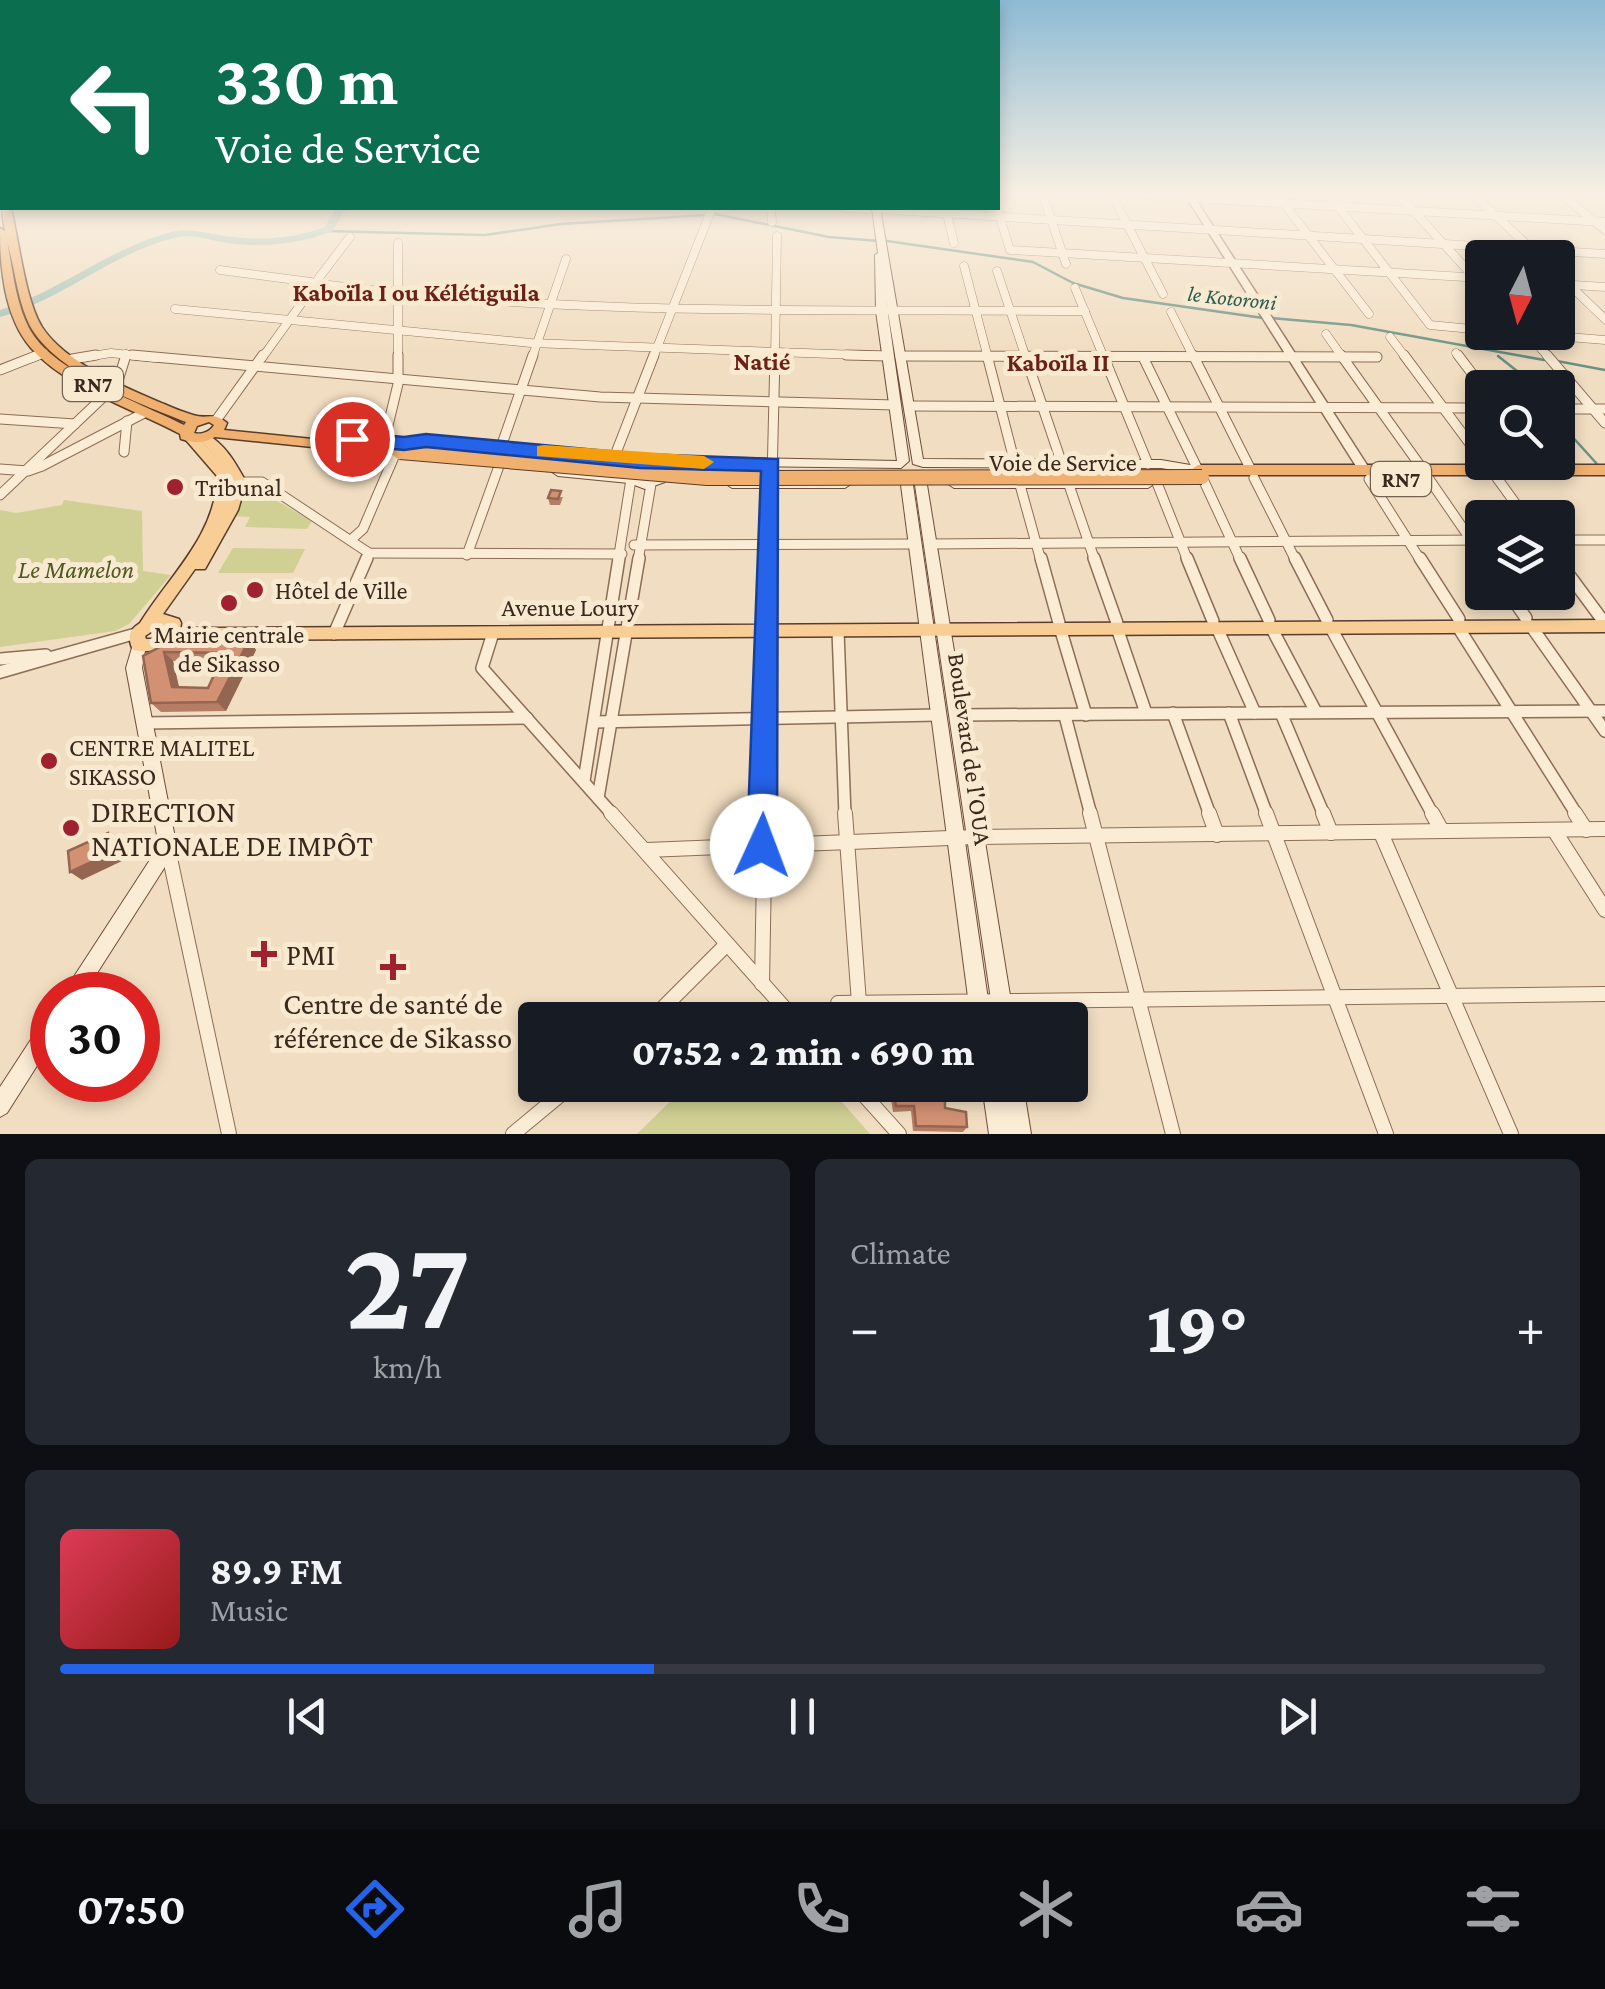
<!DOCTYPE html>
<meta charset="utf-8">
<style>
:root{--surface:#171b24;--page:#242831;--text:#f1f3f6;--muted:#9ea1a6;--line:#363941;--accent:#2563eb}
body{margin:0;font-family:"Crimson Pro",serif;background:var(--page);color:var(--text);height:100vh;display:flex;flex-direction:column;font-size:38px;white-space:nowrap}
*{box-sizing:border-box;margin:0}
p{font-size:32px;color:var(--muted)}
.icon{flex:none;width:55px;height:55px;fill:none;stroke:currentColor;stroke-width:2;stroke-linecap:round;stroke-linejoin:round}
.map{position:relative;height:1134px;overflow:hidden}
.sheet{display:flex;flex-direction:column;gap:25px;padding:25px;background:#0d0f14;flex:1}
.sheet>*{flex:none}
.top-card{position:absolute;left:0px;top:0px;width:1000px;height:210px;box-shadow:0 5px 15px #0003;background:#0b6e4f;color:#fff;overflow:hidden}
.needle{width:65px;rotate:186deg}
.fabs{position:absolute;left:1465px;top:240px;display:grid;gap:20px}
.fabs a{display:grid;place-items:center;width:110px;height:110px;border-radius:10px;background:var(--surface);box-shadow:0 5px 15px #0003;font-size:50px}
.speed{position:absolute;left:30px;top:972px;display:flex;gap:20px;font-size:50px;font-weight:700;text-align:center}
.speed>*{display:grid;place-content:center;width:130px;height:130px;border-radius:50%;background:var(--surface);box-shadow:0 5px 15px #0003;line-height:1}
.speed .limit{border:15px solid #d22;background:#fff;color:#111}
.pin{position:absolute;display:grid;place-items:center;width:85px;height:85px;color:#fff;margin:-42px;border:5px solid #fff;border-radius:50%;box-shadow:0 2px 10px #0007}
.me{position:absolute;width:110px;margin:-55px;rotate:2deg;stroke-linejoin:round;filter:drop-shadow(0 0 8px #0008)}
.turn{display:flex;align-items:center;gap:35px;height:210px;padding:0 50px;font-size:45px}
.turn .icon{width:130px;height:130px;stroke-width:2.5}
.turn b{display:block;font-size:70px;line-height:85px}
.big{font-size:75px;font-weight:800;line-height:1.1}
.sheet .widget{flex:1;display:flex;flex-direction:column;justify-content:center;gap:15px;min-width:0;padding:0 35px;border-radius:15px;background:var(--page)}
.sheet .dial{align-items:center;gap:0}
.dial b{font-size:130px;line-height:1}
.song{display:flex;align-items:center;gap:30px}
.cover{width:120px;height:120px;border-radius:15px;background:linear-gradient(135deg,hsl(350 70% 55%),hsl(0 70% 35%))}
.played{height:10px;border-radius:5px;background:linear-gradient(90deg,var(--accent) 40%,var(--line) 40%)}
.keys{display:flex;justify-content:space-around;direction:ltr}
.heat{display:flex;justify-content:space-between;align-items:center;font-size:55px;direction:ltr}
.sheet .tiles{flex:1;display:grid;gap:25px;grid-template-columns:1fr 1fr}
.widget:last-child{grid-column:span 2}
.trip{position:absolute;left:518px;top:1002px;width:570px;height:100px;border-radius:10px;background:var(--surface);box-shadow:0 5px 15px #0003;font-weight:800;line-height:100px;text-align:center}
.dock{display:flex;height:160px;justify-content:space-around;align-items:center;background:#090b0e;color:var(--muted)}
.dock .icon{width:70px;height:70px}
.dock .current{color:var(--accent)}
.dock b{font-size:45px;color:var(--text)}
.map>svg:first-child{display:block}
</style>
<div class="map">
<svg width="1605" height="1134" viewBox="0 0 1605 1134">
<rect width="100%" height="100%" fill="#f1ddc1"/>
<g fill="#d0d094">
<path d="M258 490 312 521 307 529 245 527 250 517 230 516 241 497Z"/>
<path d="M64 500 142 511 143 571 171 575 129 624 115 631 0 647V510L16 513 62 505Z"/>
<path d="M233 548 305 549 293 573H218Z"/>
<path d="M687 1085H827L870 1134H637Z"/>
</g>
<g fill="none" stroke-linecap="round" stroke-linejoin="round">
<g stroke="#6a9284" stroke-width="2.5">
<path d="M715 214 829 237 879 241"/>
<path d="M324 231 485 235 561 224 707 215"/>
<path d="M887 241 1033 262 1073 283 1123 298 1263 318"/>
<path d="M1271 318 1351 325 1544 360"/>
<path d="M1498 356 1517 371 1524 388"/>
<path d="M1557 361 1605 370"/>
<path d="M1558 421 1597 464"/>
</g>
<path fill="#a4c3b7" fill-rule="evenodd" d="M339 208H351L342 214 333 231C299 244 263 248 227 243 209 240 192 233 174 238 112 253 62 300 0 317V310C60 291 110 248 171 232 189 228 207 233 225 236 258 241 293 239 325 227L335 210Z"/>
<defs>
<g id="minor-far3">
<path d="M1043 195 1066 264"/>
<path d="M1112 195 1163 294"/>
<path d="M1141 195 1605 222"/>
<path d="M1277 195 1369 314"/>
<path d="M1329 195 1430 325 1482 330"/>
<path d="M1399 195 1482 286"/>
<path d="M1474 195 1541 258"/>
<path d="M1562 195 1605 230"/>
<path d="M771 208 772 222"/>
<path d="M846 208 867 209"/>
<path d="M997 208 1010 250 1482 278"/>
<path d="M876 209 1605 254"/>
<path d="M946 210 954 243"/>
<path d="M398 243V358"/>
<path d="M964 266 988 358"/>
<path d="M220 270 311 282"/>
<path d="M997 271 1026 358"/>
<path d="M1558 274 1605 319"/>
<path d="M318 279 350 237"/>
<path d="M321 284C573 317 831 309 1085 311"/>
<path d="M1558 284 1605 287"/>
<path d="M1075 288 1104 358"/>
<path d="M175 309 531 343 888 356"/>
<path d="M1171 312 1194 358"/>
<path d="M1507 332 1605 340"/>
<path d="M1527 332 1549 358"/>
<path d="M1326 334 1343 358"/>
<path d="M1390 337 1406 358"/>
<path d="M1456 353 1460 358"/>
<path d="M900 356 1377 357"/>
<path d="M32 358 44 353"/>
<path d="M80 358 111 353 156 358"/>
<path d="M125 358 126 354"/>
<path d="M262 358 314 286"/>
<path d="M532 358 566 259"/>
<path d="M653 358 712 208"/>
<path d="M775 358 777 236"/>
</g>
<g id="minor-far2">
<path d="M132 355 600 397 895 405"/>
<path d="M846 355 888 356"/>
<path d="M987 355 1015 464"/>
<path d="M1025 355 1062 464"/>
<path d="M1103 355 1148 464"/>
<path d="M1193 355 1251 470"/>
<path d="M1341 355 1424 471"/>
<path d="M1404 355 1482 460"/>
<path d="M1458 355 1483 388"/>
<path d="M1547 355 1605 423"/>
<path d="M900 356 1377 357"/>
<path d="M1143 357 1198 470"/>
<path d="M72 359 96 355"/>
<path d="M0 370 38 355"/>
<path d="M909 406 1482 408"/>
<path d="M1558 409H1605"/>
<path d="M0 419 75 424"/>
<path d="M217 419 263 355"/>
<path d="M384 442 398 384V355"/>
<path d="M501 447 533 355"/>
<path d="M124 452 127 421"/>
<path d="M614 458 654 355"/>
<path d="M0 469 28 471 42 466 144 413"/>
<path d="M1202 477 1241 561"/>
<path d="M1254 478 1296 561"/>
<path d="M1497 478 1526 518"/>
<path d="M1369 479 1421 561"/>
<path d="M1429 479 1482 556"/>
<path d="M239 482H262L369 553 622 554"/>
<path d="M1157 483 1188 561"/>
<path d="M1020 485 1041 561"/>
<path d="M1069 485 1095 561"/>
<path d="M0 495 117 384 126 355"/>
<path d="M353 538 363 529 396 452"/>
<path d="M1558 540H1605"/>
<path d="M931 544 1482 540"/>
<path d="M634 545 916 544"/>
<path d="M467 555 499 466"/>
<path d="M366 561 369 553"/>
<path d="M618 561 631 479"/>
<path d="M638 561 651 484"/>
<path d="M770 561 775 355"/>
</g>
<g id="minor-far1">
<path d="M1041 558 1059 623"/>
<path d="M1094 558 1117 623"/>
<path d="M1187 558 1213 621"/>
<path d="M1240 558 1269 620"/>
<path d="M1295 558 1327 620"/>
<path d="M1420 558 1459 619"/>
<path d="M1558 560 1601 618"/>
<path d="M1508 592 1526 618"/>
<path d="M1531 626 1605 731"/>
<path d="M1458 627 1577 815"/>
<path d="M1331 628 1433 815"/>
<path d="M1272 629 1316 712"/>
<path d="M1218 630 1255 713"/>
<path d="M838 631 845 815"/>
<path d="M1061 631 1086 715"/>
<path d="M1118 631 1146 713"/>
<path d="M493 633 482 668 613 815"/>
<path d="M334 634 367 558"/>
<path d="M0 659 46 655"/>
<path d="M1173 713 1210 815"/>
<path d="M1229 713 1267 815"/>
<path d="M1281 713 1324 815"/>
<path d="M957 715 1605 711"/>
<path d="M1065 716 1091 815"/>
<path d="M594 722 938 715"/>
<path d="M143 723 527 718"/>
<path d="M584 781 619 558"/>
<path d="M598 798 639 558"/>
<path d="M765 815 771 558"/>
</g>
<g id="minor">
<path d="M611 813 795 1020"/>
<path d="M845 813 859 1003"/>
<path d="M1090 813 1173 1134"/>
<path d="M1209 813 1217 835"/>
<path d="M1266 813 1386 1134"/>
<path d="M1323 813 1331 833"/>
<path d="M1432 813 1442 831"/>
<path d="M1575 813 1586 830"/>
<path d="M1554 830 1605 910"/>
<path d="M1381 833 1511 1134"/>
<path d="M168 849 229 1134"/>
<path d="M647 850 975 837 1605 829"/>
<path d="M762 984 765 813"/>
<path d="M838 1003 1605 994"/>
<path d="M651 1020 727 944"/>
<path d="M855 1085 899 1134"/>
<path d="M513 1134 572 1085"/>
</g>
<g id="tertiary">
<path d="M1185 195H1193L1369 468 1371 471 1369 474H1361Z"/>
<path d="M137 628 142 629 144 633 142 637 0 678V666Z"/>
</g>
<g id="secondary">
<path d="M872 208H880L923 459 1161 460 1202 467 1204 470 1202 473 1198 474 1161 468 923 467 913 464 886 300 909 461 901 468 671 465 665 482 645 489 629 483 558 476 552 472 558 468 626 474 629 464 426 444 404 448 398 444 400 441 426 436 644 458 652 456 897 461 876 311 875 255 878 253ZM651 464 659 469 656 476 645 480 638 477 640 467Z"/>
<path d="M732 480H845L851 484 845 488H732L726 484Z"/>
<path d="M954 480H1148L1154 484 1148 488H954L948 484Z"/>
<path d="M907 481 913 485 991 1020H971L901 485Z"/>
<path d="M921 481 927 485 1014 1020H994L915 485Z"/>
<path d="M139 639 144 641 146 645 142 668 177 848 83 995H62L159 846 126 668 134 641Z"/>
<path d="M52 1015V1042L7 1113 0 1117V1087L45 1018Z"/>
<path d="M982 1085H1002L1003 1089V1085H1023L1031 1134H989Z"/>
</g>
<path id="primary" d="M205 433C225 444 235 462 246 482L238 510 205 569H195L163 614 179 619 181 623 180 630 197 628 1605 620V632L197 640C188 642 178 642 169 645 154 650 149 653 133 650 127 637 129 630 140 623 169 576 217 534 217 476L185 439 187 436H197L224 466 198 437ZM160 626 164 627V631L151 639H146L145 636Z"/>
<g id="trunk">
<path d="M2 206 11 208C19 241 25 299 42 327 65 363 126 388 164 404 173 408 183 412 193 415 208 420 212 411 227 423L224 430 400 448 407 452 400 456 215 437C202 444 195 443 181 439L180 434C134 409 66 388 31 348 4 317 0 267 0 228L5 231C12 262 14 299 29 328 52 372 141 403 184 425L186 422C138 403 56 373 30 326 21 308 17 286 13 266 9 247 2 225 2 206ZM209 422 214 425C210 432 201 435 194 433L197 426Z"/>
<path d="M1198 465H1605V475H1198L1191 470Z"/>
</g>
</defs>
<use href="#minor-far3" stroke="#8c6d57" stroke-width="9"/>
<use href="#minor-far2" stroke="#8c6d57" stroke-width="11"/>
<use href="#minor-far1" stroke="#8c6d57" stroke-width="14"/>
<use href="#minor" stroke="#8c6d57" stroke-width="16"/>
<use href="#tertiary" stroke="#8c6d57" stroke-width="3"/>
<use href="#secondary" stroke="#6e4e3a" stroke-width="2"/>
<use href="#primary" stroke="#5a3c2c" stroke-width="3"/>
<use href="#trunk" stroke="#5a3c2c" stroke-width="3"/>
<use href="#minor-far3" stroke="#fbecd5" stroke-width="8"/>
<use href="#minor-far2" stroke="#fbecd5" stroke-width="9"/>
<use href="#minor-far1" stroke="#fbecd5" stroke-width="11"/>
<use href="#minor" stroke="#fbecd5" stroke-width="14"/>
<use href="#tertiary" fill="#fbecd5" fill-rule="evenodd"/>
<use href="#secondary" fill="#fbecd5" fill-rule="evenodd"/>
<use href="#primary" fill="#f8ce96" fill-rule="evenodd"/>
<use href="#trunk" fill="#f0b070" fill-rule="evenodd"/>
<defs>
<path id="trunk-bridge" d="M400 452 707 478 1202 477"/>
</defs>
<use href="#trunk-bridge" stroke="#5a3c2c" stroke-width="16" stroke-linecap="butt"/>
<use href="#trunk-bridge" stroke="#f0b070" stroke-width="14"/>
</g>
<g fill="#b57d64" fill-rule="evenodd">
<path d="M563 497 560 505H550L548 498Z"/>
<path d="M249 640 256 650 226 711 161 712 151 703 143 656ZM173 661 220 662 208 688 179 687Z"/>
<path d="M876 1085H945V1108L967 1127 963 1132 913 1131 911 1111 893 1112 891 1099Z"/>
</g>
<g fill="#946651">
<path d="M249 640 256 650 226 711 217 702Z"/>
<path d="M164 652 173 661 181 696 172 687Z"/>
<path d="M108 833 119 840 122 861 82 880 70 872Z"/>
</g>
<g fill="#d39174" stroke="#946651" stroke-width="2.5" fill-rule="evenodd">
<path d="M551 490 561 491 558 499 548 498Z"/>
<path d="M175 639 249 640 217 702 151 703 143 656ZM164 652 224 653 208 688 172 687Z"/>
<path d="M108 833 111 853 70 872 68 851Z"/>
<path d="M884 1085H945V1108L966 1112 967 1127 916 1126 914 1106H896L893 1093Z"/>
</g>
<linearGradient id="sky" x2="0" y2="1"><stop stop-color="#8dbad4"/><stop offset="0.55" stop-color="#f9f0e3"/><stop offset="1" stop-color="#f9f0e3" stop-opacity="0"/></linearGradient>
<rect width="1605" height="354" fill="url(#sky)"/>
<path fill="#2563eb" stroke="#184099" stroke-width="2.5" d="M352 432 404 437 426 434 640 454 778 459 777 846 772 855 762 860 752 855 747 846 761 471 640 468 426 447 404 450 344 444 342 439Z"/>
<path fill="#f59e0b" d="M544 445 704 456 714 462 704 469 537 456V446Z"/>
<g fill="#a02231" stroke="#f8e9d1" stroke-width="4">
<circle cx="175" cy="487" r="10"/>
<circle cx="255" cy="590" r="10"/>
<circle cx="229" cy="603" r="10"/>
<circle cx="49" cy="761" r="10"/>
<circle cx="71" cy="828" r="10"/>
<path d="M259 939h10v10h10v10h-10v10h-10v-10h-10v-10h10z"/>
<path d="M388 952h10v10h10v10h-10v10h-10v-10h-10v-10h10z"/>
</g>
<g text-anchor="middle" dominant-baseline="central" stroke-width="10" stroke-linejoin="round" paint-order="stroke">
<g font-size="22" font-style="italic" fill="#2a5c53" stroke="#f8e9d1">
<text transform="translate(1232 298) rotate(6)">le Kotoroni</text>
</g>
<g fill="#f8e9d1" stroke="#746252" stroke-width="2.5">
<rect x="63" y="367" width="60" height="34" rx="8"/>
<rect x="1371" y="462" width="60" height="34" rx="8"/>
</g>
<g font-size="22" font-weight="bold" fill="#3b281c">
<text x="93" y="384">RN7</text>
<text x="1401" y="479">RN7</text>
</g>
<g font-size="25" font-weight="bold" fill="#6b2018" stroke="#f8e9d1">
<text x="416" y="292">Kaboïla I ou Kélétiguila</text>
<text x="762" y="361">Natié</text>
<text x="1058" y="362">Kaboïla II</text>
</g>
<g font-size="25" fill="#3b281c" stroke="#f8e9d1">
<text x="1063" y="462">Voie de Service</text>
<text x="570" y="607">Avenue Loury</text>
<text transform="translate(970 749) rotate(82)">Boulevard de l'OUA</text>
</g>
<g font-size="25" fill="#3b281c" stroke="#f8e9d1" text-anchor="start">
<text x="195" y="487">Tribunal</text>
<text x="275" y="590">Hôtel de Ville</text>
<text x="229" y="634" text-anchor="middle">Mairie centrale<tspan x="229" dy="29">de Sikasso</tspan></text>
<text x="69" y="747">CENTRE MALITEL<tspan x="69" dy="29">SIKASSO</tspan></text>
</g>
<g font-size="25" font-style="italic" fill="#515921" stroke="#f8e9d1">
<text x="76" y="569">Le Mamelon</text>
</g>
<g font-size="30" fill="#3b281c" stroke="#f8e9d1" text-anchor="start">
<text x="91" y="811">DIRECTION<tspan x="91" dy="34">NATIONALE DE IMPÔT</tspan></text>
<text x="286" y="954">PMI</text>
<text x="393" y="1003" text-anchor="middle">Centre de santé de<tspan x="393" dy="34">référence de Sikasso</tspan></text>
</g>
</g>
</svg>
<div class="fabs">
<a><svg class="needle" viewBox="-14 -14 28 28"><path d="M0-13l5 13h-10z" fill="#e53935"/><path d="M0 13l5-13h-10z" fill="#9ea1a6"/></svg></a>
<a><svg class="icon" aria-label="search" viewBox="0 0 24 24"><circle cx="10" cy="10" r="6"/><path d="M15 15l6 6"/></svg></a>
<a><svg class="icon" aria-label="layers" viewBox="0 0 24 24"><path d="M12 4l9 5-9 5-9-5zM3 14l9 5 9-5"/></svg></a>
</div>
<div class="speed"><div class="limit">30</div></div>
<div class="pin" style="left:352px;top:439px;background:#d93025"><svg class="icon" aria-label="arrive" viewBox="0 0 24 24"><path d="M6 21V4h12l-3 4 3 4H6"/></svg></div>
<svg class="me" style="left:762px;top:846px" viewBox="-20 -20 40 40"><circle r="19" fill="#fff"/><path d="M0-13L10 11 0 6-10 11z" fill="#2563eb"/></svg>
<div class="trip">07:52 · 2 min · 690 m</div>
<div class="top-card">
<div class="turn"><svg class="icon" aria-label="left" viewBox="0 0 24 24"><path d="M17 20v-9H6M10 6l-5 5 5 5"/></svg><div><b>330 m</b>Voie de Service</div></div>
</div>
</div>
<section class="sheet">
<div class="tiles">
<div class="widget dial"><b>27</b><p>km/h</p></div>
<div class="widget"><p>Climate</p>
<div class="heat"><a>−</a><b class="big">19°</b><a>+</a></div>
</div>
<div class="widget">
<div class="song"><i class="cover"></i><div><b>89.9 FM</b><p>Music</p></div></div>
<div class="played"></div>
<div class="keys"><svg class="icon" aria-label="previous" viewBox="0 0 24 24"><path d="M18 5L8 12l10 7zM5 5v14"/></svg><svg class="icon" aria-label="pause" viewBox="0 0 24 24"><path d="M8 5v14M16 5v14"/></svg><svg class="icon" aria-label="next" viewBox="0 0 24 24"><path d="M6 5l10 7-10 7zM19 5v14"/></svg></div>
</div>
</div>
</section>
<nav class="dock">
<b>07:50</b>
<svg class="icon current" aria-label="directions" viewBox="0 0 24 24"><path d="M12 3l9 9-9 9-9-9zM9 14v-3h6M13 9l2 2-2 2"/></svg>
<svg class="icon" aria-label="music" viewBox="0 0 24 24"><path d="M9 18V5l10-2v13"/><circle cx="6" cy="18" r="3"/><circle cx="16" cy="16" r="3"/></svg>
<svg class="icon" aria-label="phone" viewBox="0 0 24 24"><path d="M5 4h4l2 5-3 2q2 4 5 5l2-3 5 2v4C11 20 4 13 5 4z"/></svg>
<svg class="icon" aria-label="climate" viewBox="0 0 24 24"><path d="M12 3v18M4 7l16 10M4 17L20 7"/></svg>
<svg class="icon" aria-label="car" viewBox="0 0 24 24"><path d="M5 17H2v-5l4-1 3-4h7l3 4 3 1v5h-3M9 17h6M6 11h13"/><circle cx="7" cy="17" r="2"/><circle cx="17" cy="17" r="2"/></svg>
<svg class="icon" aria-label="filters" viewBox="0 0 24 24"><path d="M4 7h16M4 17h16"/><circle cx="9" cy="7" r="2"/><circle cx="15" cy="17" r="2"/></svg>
</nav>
